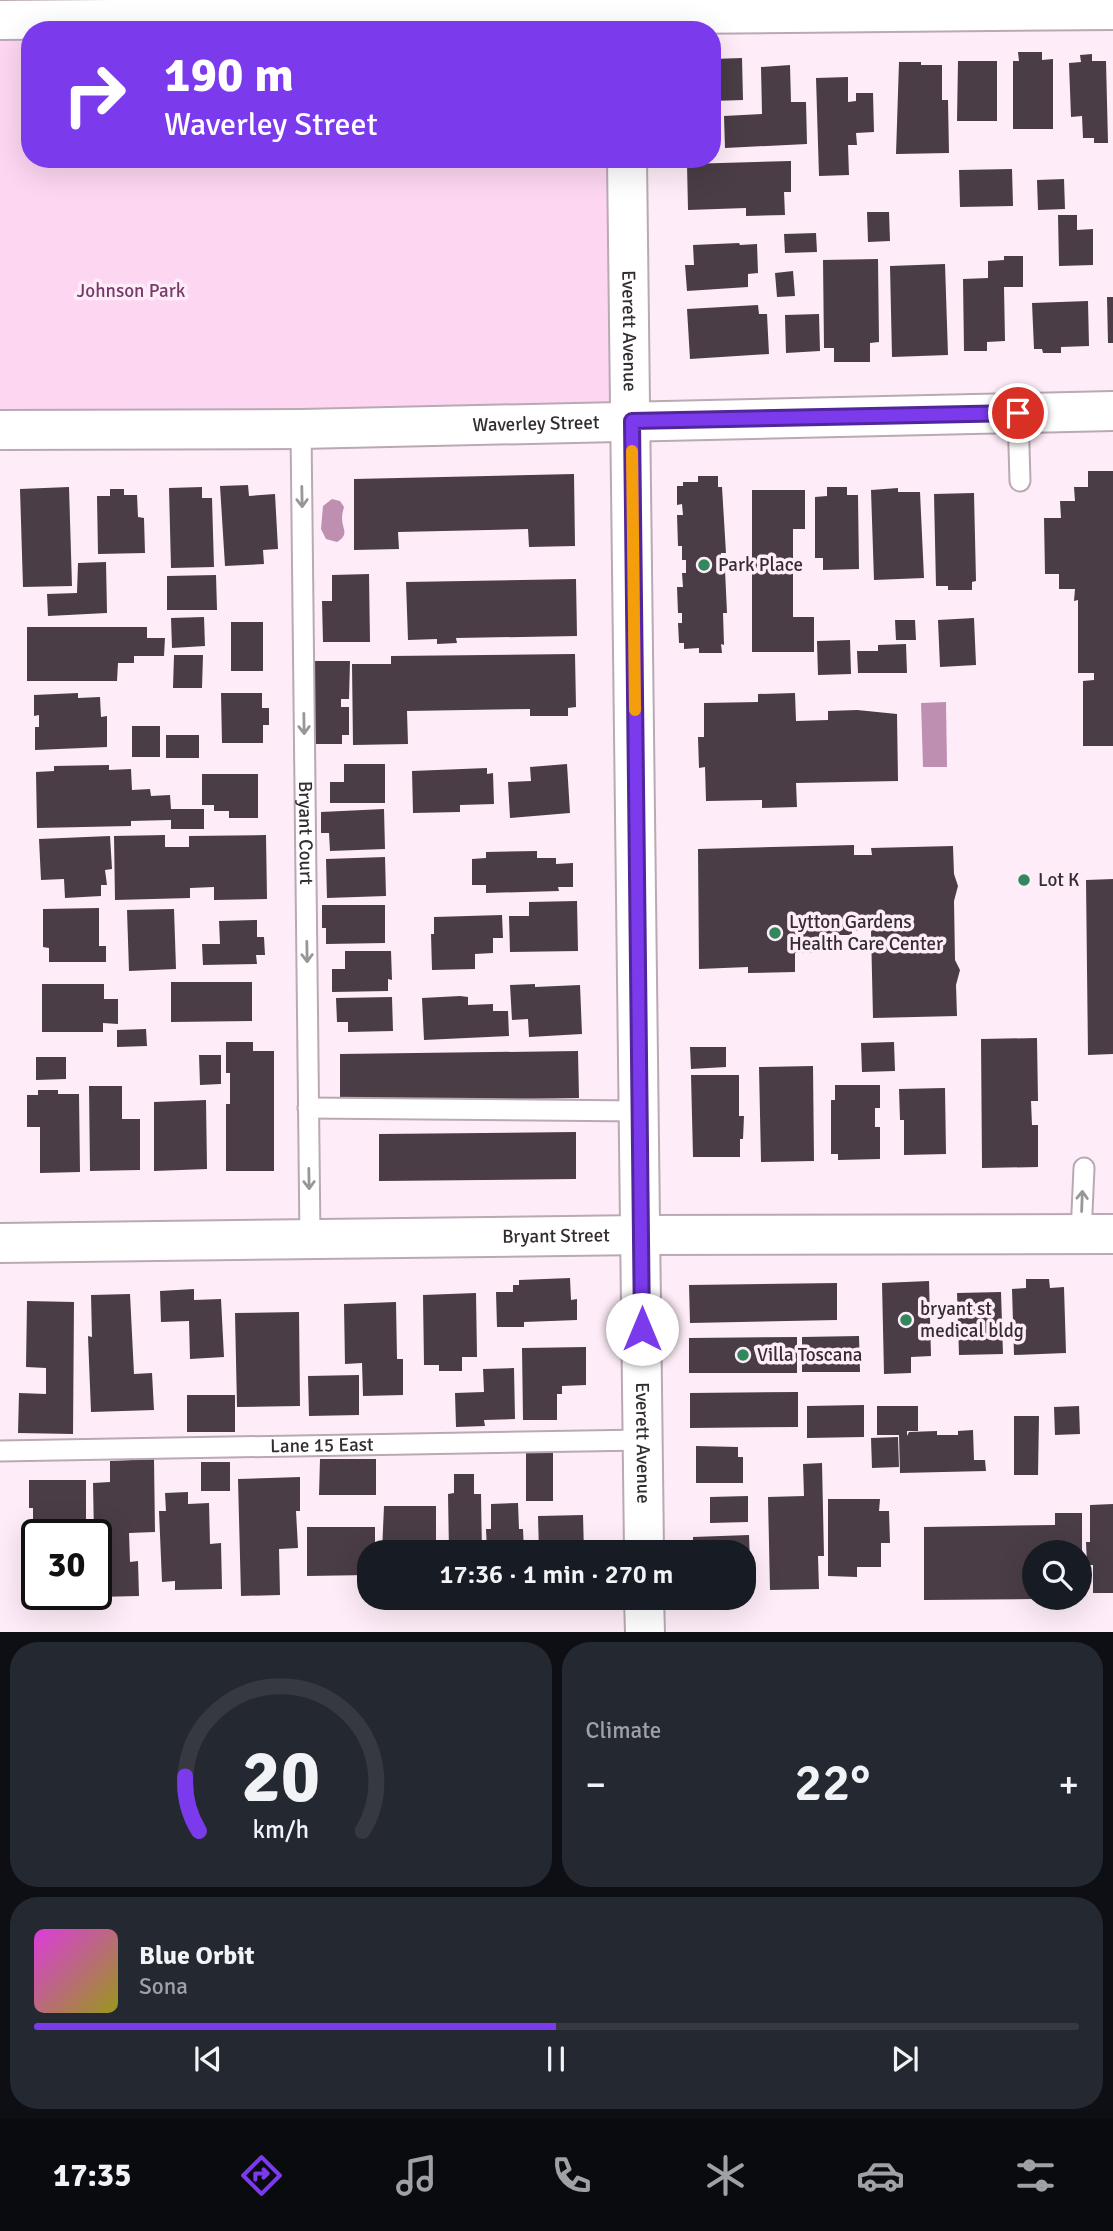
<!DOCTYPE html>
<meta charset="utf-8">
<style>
:root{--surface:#171b24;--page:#242831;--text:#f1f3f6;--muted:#9ea1a6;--line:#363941;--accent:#7c3aed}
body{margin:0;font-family:Signika,sans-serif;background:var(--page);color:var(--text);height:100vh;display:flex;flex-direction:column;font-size:26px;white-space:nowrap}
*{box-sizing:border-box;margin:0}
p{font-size:23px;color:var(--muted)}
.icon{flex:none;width:38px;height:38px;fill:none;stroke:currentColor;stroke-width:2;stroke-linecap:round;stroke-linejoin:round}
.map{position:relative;height:1632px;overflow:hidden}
.sheet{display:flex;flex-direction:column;gap:10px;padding:10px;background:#0d0f14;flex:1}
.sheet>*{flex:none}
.guide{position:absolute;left:21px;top:21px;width:700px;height:147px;border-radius:28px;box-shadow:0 7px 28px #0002;background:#7c3aed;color:#fff;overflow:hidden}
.tools{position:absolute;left:1022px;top:1540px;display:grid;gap:14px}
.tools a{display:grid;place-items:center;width:70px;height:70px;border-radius:50%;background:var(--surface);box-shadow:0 7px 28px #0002;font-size:35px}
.speed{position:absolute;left:21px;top:1519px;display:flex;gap:14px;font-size:35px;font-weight:700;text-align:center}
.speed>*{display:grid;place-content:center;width:91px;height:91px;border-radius:50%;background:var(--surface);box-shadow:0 7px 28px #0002;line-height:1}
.speed .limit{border:4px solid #111;border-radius:10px;background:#fff;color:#111}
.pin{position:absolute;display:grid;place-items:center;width:60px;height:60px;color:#fff;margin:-30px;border:4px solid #fff;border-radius:50%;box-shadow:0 2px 7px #0007}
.me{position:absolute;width:77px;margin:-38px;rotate:0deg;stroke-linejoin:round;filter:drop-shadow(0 0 5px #0008)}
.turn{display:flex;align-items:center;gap:24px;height:147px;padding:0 28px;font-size:32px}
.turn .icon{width:91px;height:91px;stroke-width:2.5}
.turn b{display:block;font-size:49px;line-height:60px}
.big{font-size:52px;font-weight:600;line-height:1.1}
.sheet .card{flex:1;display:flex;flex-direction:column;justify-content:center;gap:10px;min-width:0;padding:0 24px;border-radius:28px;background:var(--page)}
.sheet .dial{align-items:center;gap:0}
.dial svg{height:182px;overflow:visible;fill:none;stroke:var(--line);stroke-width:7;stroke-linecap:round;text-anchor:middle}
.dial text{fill:var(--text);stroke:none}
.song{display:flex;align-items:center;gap:21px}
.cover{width:84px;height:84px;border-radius:10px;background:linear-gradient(135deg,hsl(300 70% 55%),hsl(60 70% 35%))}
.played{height:7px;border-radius:4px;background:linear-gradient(90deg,var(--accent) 50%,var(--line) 50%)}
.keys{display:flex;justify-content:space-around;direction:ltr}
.heat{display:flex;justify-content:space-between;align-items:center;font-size:38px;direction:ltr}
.sheet .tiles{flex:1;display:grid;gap:10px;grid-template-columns:1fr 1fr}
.card:last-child{grid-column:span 2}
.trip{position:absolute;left:357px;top:1540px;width:399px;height:70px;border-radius:28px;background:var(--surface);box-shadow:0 7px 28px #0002;font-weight:600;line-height:70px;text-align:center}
.tab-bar{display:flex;height:112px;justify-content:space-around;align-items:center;background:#090b0e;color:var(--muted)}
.tab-bar .icon{width:49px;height:49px}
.tab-bar .selected{color:var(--accent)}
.tab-bar b{font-size:32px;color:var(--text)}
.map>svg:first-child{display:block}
</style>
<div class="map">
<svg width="1113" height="1633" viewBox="0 0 1113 1633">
<rect width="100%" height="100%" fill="#feedf8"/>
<path fill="#fdd6f1" d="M0 27 30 30V159H625L626 415 0 423Z"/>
<g fill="#bf8fb1">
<path d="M332 499 340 501 344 507C343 511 342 514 342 518 342 529 350 534 337 542L326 539 321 529 323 506Z"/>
<path d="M946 702 947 767H923L921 703Z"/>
</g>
<g fill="#4a3d46">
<path d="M1018 52H1042V60L1053 59V129H1013V61H1019Z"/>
<path d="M1092 54V61H1106L1108 143H1094V138H1083L1082 116 1071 117 1069 63 1081 62 1080 55Z"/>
<path d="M742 58 743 100 712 101V59Z"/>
<path d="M958 61H997V121H957Z"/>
<path d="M899 62H921V65H942V100H948L949 153 896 154Z"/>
<path d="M790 65 791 102H806L807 144 725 148 724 116 762 114 761 67Z"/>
<path d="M848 77V102L856 101V93H873L874 132 856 133 857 145H848L849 175 819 176 816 78Z"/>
<path d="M791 161V192H784L785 215 746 216V208L688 210 687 164Z"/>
<path d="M1012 169 1013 206 960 207 959 170Z"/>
<path d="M1064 179 1065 209 1038 210 1037 180Z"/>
<path d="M867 212H889L890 241 868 242Z"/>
<path d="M1058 215H1077V230L1093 229V265L1059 266Z"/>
<path d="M816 233 817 252 785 253 784 234Z"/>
<path d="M739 243 740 245 757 244 758 273 748 274V287L687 291 685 265H694L693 245Z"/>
<path d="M1004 256H1023V287H1004L1005 341 987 342V351H964L963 279 988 278V261L1004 260Z"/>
<path d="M878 259 879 342 870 343V362H834V348H824L823 260Z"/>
<path d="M945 264 948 355 892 357 890 266Z"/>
<path d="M793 271 795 296 777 297 775 273Z"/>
<path d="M1107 297H1113V343H1108Z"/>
<path d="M1088 301 1089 346 1061 347V353H1043L1042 349H1034L1032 303Z"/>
<path d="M758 305 759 314H767L769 354 690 359 687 309Z"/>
<path d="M819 314 820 351 786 353 785 315Z"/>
<path d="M1088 471H1113V746H1083V681L1094 680V673H1078V600L1074 601 1075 589H1059V574H1045L1044 518H1061L1060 501H1075L1074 487H1088Z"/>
<path d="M574 474 575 546 529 547 528 529 398 532 399 549 354 550V479Z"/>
<path d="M698 476H718V487H722L726 553H721V571L725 570 727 613H723L724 645 721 644 722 653H699V648L684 649V643H679L678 623H682V613H678L677 587H683L682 573H686V560H682V546H678L677 515H683L682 504 677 505V486H683V482H698Z"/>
<path d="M248 485 249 496 275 494 278 549 263 550 264 564 225 566 220 486Z"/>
<path d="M69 487 72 586 23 587 20 489Z"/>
<path d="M202 487V498H212L214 567 171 568 169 488Z"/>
<path d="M827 487H847V495H858L859 569 823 570V558H815V497L827 496Z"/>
<path d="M898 488V492H920L924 578 874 580 871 490Z"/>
<path d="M110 489H124V495H137L138 517 144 518 145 553 98 554 97 496H110Z"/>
<path d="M752 490H805V529H793V617H814V652H752Z"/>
<path d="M974 493 976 581 972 582V590H948V586H936L934 494Z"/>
<path d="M106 562 107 613 48 616 47 594 77 593 78 563Z"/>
<path d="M369 574 370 642H323L322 601H332V575Z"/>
<path d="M216 575 217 610H167V576Z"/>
<path d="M576 579 577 636 456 638 457 643 437 644V639L408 640 406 582Z"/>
<path d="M204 617 205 646 172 648 171 618Z"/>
<path d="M974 618 976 665 940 667 938 620Z"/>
<path d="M895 620H915L916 640H896Z"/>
<rect x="231" y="622" width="32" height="49"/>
<path d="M27 627H147V638H165L164 656H134V663H118L117 681H27Z"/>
<path d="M850 640 851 674 818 675 817 641Z"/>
<path d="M906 644 907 673H858L857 651H878V645Z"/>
<path d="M575 654 576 707 568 708V716H530V709L407 711 408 744 353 745 352 664H391V656Z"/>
<path d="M174 655H203L202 688H173Z"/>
<path d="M313 661H350L349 699H341V707H349V735H342V744H312Z"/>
<path d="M78 693V698L100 697 101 717 107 716V747L35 750V727H39V715L34 716V695Z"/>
<path d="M221 693H262V708H269V725H263V743H222Z"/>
<path d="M795 693 796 721 828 720V711L857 710 897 714 898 781 796 783 797 807 762 808V800L706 801 705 767 699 768 698 737H704V703L758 702V694Z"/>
<rect x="132" y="726" width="28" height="31"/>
<rect x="166" y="735" width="33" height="23"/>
<path d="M344 764H385V803H330V782H344Z"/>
<path d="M567 764 570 813 510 818 508 782 531 781 530 767Z"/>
<path d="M109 765V770L131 769 132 790 150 789 151 796 170 795 171 809H204V829H171V820L131 821V826L37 828 36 772 54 771V766Z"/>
<path d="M487 768V774L493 773 494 804 460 805V812L413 813 412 771Z"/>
<path d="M202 774H258V818H229V811H214V805H202Z"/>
<path d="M384 809 385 849 330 851 329 833H321V812Z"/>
<path d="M165 835V847H189V836L266 835 267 899 214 900V887L190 888V898L115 900 114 836Z"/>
<path d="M110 836 112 869 105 870 107 885H101V896L65 898 64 879 41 880 39 839Z"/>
<path d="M854 845V855H872L871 848 953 846 954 874 958 886 954 901 955 960 960 970 956 985 957 1016 873 1018 871 931H852V935H822L823 952 795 953V972L748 973V967L699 969 698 849Z"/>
<path d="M537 851V858H556V864L573 863V887H558L559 891 486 893V885H472V859L486 858V852Z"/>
<path d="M385 857 386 896 327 898 326 859Z"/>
<path d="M1113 879V1054L1088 1055 1086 880Z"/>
<path d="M577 901 578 951 510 952 509 916H529V902Z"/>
<path d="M322 905H385V943L326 944V928H322Z"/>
<path d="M99 908V946H106V962H49V948L43 947V909Z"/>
<path d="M174 909 176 969 129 971 127 910Z"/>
<path d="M502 915 503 938H493V953L475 954V969L432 970 431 934H434V917Z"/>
<path d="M257 920V937H264L265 955H256L257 964 203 965 202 944H220L219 921Z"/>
<path d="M345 951H391L392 980 388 979V991L332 992V969H345Z"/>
<path d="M171 982H252V1021L171 1022Z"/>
<path d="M42 984H104V999H118V1024L103 1023V1032H42Z"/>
<path d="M535 984V987L580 985 582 1034 529 1037 528 1019 512 1020 510 985Z"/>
<path d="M460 996 468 997V1005L493 1004V1011H508L509 1036 424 1040 422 998Z"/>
<path d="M392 997 393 1031 348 1032V1022H337L336 998Z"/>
<path d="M146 1029 147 1046 117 1047V1030Z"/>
<path d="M1037 1038 1038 1101H1031L1032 1125H1038V1167L982 1168 981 1039Z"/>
<path d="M226 1042H253V1051H274V1171H226V1104H230V1073H226Z"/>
<path d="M894 1042 895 1071 862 1072 861 1043Z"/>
<path d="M690 1047H726V1067L691 1069Z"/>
<path d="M578 1051 579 1098 340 1102V1054Z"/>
<path d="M199 1055H221V1084L200 1085Z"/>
<path d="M36 1057H66V1079L36 1080Z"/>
<path d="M813 1066 814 1161 761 1162 759 1067Z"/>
<path d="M691 1075H739V1116H744L743 1139H740V1157H693Z"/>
<path d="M835 1085H880V1108H875V1127H880V1159L838 1160V1154H831V1100H835Z"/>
<path d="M89 1086H122V1119H140V1170L90 1171Z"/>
<path d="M945 1088 946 1154 904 1155V1120H900L899 1089Z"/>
<path d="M38 1090H58V1094H79L80 1172 40 1173V1127H27V1095H38Z"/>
<path d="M206 1100 207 1169 154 1171V1102Z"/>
<path d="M576 1132V1179L379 1181V1134Z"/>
<path d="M570 1278 571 1300 577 1299V1320L524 1322V1327H497L496 1292H513V1285H519V1280Z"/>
<path d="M1026 1279H1049L1050 1288 1064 1287 1066 1353 1014 1355 1012 1289 1026 1288Z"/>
<path d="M929 1281 931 1356 911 1357V1373L884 1374 882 1283Z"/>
<path d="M837 1283V1320L690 1323 689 1285Z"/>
<path d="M194 1289V1300L221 1299 224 1357 190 1359 189 1321 161 1322 160 1291Z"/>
<path d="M1001 1292 1003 1354 959 1355 957 1293Z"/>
<path d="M476 1293 477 1357H462V1371H439V1365H424L423 1295Z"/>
<path d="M130 1294 134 1374 152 1373 154 1410 91 1412 88 1336 92 1337 91 1295Z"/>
<path d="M27 1301 74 1302 73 1434 18 1433 19 1393 46 1394V1368L26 1367Z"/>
<path d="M396 1302 397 1359H403V1395L363 1396 362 1363 345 1364 344 1304Z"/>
<path d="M299 1312 300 1406 237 1407 235 1313Z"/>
<path d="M859 1336 860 1372H802V1337Z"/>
<path d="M797 1337V1373H689V1338Z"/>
<path d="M586 1347V1385L562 1386V1394H557V1420H523L522 1348Z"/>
<path d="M514 1368 515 1419 484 1420 485 1426 456 1427 455 1393 484 1392 483 1369Z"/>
<path d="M359 1375V1415L309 1416 308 1376Z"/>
<path d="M798 1392V1427L690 1428V1393Z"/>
<rect x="187" y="1395" width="48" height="37"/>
<path d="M864 1405V1437L807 1438V1406Z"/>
<path d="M877 1406H918V1431H907V1436L909 1432 937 1431V1435H958V1431L973 1430 974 1460H985L986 1471 900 1473 899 1435H877Z"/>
<path d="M1079 1406 1080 1434 1055 1435 1054 1407Z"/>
<path d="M1014 1416H1039L1038 1475H1014Z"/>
<path d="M898 1437 899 1467 872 1468 871 1438Z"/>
<path d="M696 1446 738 1447V1457H743V1483H696Z"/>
<rect x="526" y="1449" width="27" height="52"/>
<path d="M154 1459 155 1532 129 1533 130 1562 138 1561 139 1596 95 1597 96 1535H94L93 1483 110 1482V1461Z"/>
<path d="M320 1459H376V1495H319Z"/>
<rect x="201" y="1462" width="29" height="29"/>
<path d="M822 1463 824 1556H818L819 1589 770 1590 768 1497 804 1496 803 1464Z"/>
<path d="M454 1474H474V1494H481L482 1552H449L448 1494 454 1493Z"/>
<path d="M300 1477V1511H296L298 1548 279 1549 280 1595 241 1596 238 1479Z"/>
<path d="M29 1480H86V1535H37V1594H28V1559H33V1508H29Z"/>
<path d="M188 1492V1504L209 1503 210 1544 221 1543 222 1589 175 1590V1581L162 1582 159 1511H166L165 1493Z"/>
<path d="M748 1496V1522L710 1523V1497Z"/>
<path d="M828 1499H880L879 1511H889L890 1543H881V1567H857V1577L828 1576Z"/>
<path d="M518 1503 519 1529H523L524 1552H487L486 1529H491V1504Z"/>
<path d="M1113 1504V1593H1093V1565H1087L1086 1542H1090V1505Z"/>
<path d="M384 1506H436V1552H382Z"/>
<path d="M1055 1513H1082V1552H1034V1599L924 1600V1527L1055 1525Z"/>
<path d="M583 1515 584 1552H539L538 1516Z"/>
<path d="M307 1527H375V1552H369V1575L307 1576Z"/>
<path d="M749 1535 751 1592H744V1552H693V1537Z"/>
<path d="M540 1598H585V1600L540 1602Z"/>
</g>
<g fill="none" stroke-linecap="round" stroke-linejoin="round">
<defs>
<g id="lane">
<path d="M1018 413 1020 481"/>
<path id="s1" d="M301 429 310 1238"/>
<path d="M308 1108 640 1111"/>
<path d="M1081 1234 1084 1168"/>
<path id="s2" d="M0 1451 643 1440"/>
</g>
<g id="street">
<path d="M0 20 1113 10"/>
<path id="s3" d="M627 159 644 1552"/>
<path id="s4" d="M0 430 301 429 1113 411"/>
<path id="s5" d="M0 1243 642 1235 1113 1234"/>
<path d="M644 1598 645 1633"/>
</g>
</defs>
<use href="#lane" stroke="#b9a9b4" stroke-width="23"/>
<use href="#street" stroke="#b9a9b4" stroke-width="42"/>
<use href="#lane" stroke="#fff" stroke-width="19"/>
<use href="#street" stroke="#fff" stroke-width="38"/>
</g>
<defs><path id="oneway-shaft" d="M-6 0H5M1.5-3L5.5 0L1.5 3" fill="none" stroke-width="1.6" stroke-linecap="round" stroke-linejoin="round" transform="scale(1.75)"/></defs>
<g stroke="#999698">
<use href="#oneway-shaft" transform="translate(302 497) rotate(89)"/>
<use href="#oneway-shaft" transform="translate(304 724) rotate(89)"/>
<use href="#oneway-shaft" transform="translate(307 952) rotate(89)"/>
<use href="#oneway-shaft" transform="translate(309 1179) rotate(89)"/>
<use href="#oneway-shaft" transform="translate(1082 1201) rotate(-88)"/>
</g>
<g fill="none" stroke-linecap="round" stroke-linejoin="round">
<defs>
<path id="route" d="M642 1329 632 421 1018 413"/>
</defs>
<use href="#route" stroke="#51269a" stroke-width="18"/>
<use href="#route" stroke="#7c3aed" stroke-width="12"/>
<path stroke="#f59e0b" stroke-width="12" d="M632 451 635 710"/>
</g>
<g fill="#31885c" stroke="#feedf8" stroke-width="2.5">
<circle cx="704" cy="565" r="7"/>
<circle cx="1024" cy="880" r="7"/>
<circle cx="775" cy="933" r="7"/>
<circle cx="906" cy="1320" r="7"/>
<circle cx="743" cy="1355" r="7"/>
</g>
<g text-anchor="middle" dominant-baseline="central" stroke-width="7" stroke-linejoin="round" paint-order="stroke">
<g font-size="19" fill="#783b69" stroke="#feedf8">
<text x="131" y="291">Johnson Park</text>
</g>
<g font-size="19" fill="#332d31" stroke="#feedf8">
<text stroke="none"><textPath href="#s3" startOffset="172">Everett Avenue</textPath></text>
<text stroke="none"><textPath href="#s4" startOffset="536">Waverley Street</textPath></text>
<text stroke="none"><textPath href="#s1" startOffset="404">Bryant Court</textPath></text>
<text stroke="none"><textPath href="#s5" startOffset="556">Bryant Street</textPath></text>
<text stroke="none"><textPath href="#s3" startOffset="1284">Everett Avenue</textPath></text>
<text stroke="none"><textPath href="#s2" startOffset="322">Lane 15 East</textPath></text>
</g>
<g font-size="19" fill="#332d31" stroke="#feedf8" text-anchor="start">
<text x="718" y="565">Park Place</text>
<text x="1038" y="880">Lot K</text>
<text x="789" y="922">Lytton Gardens<tspan x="789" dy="22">Health Care Center</tspan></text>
<text x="920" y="1309">bryant st<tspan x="920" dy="22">medical bldg</tspan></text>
<text x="757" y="1355">Villa Toscana</text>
</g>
</g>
</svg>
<div class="tools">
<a><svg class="icon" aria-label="search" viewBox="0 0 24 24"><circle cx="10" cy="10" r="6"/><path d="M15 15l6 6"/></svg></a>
</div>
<div class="speed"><div class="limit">30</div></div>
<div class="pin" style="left:1018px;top:413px;background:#d93025"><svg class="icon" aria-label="arrive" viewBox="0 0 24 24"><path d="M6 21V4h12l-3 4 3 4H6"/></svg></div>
<svg class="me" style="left:642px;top:1329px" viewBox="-20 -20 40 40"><circle r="19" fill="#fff"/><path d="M0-13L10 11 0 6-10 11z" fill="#7c3aed"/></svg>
<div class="trip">17:36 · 1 min · 270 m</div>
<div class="guide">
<div class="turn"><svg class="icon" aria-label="right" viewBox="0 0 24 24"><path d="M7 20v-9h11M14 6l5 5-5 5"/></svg><div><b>190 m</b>Waverley Street</div></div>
</div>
</div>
<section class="sheet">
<div class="tiles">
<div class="card dial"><svg viewBox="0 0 100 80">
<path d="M14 69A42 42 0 1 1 86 69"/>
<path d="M14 69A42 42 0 0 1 8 45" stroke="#7c3aed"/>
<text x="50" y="56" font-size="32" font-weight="700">20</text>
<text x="50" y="72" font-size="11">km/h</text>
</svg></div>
<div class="card"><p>Climate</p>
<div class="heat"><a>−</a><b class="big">22°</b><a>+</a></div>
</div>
<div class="card">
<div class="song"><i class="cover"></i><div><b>Blue Orbit</b><p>Sona</p></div></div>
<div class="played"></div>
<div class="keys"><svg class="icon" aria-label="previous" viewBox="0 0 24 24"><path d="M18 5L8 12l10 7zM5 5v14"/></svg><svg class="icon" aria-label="pause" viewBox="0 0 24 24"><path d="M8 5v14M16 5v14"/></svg><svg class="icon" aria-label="next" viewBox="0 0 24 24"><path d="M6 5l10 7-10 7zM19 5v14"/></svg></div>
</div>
</div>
</section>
<nav class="tab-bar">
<b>17:35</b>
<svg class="icon selected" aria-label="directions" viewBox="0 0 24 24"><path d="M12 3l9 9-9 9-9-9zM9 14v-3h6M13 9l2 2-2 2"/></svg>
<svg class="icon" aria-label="music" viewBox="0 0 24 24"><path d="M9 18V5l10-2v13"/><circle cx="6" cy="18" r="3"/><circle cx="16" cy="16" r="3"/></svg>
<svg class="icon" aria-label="phone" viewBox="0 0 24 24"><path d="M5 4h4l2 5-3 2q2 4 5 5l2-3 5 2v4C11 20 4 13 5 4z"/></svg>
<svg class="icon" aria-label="climate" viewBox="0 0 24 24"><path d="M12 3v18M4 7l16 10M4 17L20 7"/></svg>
<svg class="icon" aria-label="car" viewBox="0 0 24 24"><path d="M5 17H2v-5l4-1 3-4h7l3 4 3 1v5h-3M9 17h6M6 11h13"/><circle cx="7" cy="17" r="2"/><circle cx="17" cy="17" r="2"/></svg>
<svg class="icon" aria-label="filters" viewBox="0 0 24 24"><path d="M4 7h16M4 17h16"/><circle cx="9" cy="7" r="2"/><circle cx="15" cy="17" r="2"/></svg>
</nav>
